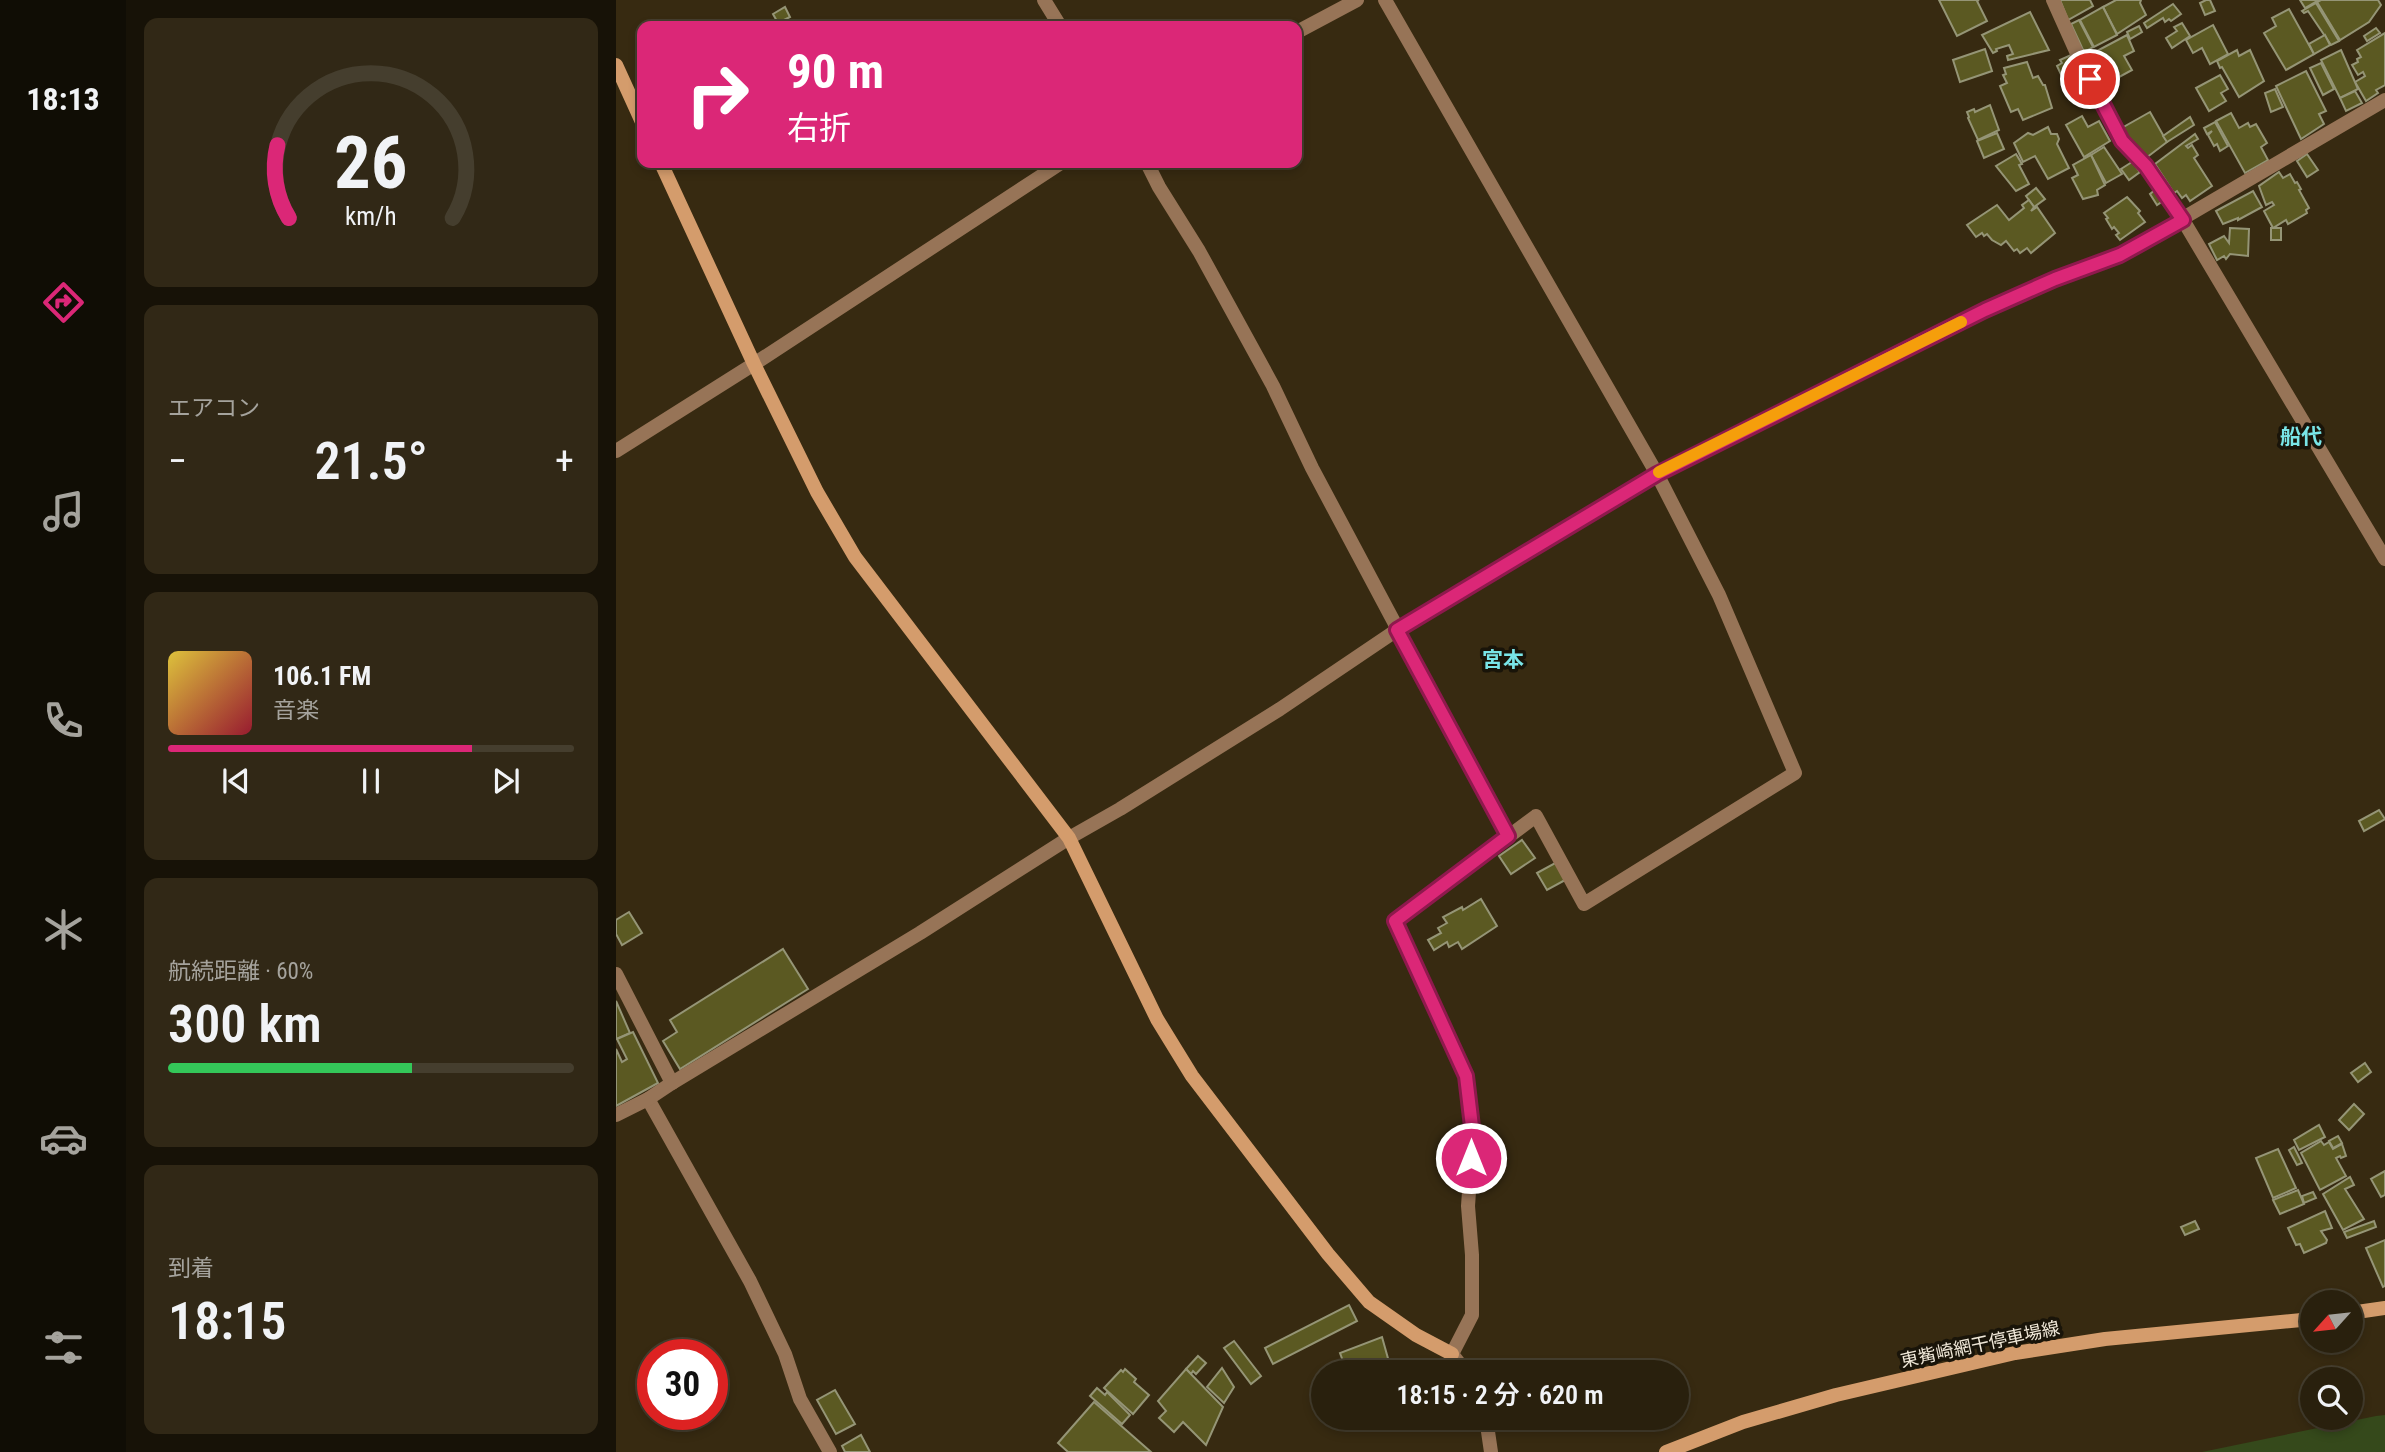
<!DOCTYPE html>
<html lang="ja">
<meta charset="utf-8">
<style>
:root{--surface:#29200d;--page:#312816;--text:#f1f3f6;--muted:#a5a39d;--line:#453e2e;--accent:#db2777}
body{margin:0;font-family:"Roboto Condensed","Noto Sans JP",sans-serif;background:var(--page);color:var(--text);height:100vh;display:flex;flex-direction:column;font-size:26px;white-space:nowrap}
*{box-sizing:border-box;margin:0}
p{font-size:23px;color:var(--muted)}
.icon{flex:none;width:38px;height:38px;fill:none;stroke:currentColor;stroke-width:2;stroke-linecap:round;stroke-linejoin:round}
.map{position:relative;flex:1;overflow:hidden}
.sheet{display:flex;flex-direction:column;gap:18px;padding:18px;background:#171207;width:490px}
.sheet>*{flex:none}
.hud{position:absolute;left:21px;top:21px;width:665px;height:147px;border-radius:14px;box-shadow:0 4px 10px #0003,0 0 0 2px var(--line);background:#db2777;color:#fff;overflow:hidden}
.needle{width:46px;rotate:243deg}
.buttons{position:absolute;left:1684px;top:1290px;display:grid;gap:14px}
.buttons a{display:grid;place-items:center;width:63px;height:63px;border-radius:50%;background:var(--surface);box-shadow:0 4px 10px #0003,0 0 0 2px var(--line);font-size:35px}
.speed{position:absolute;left:21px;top:1339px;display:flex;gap:14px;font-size:35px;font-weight:700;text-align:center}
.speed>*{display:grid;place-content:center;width:91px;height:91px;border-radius:50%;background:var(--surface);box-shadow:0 4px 10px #0003,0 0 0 2px var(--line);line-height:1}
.speed .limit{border:10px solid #d22;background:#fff;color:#111}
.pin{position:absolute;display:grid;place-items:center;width:60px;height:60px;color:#fff;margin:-30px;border:4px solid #fff;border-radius:50%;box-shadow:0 2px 7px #0007}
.me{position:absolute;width:77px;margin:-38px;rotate:0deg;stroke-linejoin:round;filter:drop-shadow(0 0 5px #0008)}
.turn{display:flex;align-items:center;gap:24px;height:147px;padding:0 35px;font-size:32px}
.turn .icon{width:91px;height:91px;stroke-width:2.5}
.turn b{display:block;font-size:49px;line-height:60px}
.big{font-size:52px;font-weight:600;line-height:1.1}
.sheet .card{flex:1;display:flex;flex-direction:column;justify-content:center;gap:10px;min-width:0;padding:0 24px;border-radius:14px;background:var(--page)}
.sheet .dial{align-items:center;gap:0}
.dial svg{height:182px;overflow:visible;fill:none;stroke:var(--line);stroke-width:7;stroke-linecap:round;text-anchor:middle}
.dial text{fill:var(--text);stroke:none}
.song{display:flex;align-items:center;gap:21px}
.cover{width:84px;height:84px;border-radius:10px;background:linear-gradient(135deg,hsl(50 70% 55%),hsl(350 70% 35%))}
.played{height:7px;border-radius:4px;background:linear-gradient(90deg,var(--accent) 75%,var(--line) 75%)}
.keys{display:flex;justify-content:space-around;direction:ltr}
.heat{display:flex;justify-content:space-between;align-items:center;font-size:38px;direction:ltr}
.charge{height:10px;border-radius:5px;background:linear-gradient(90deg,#34c759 60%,var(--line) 0)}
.trip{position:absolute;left:695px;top:1360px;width:378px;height:70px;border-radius:35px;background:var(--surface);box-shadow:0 4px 10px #0003,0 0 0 2px var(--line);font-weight:600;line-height:70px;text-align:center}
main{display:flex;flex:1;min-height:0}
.tabs{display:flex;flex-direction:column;width:126px;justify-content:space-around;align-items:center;background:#100d05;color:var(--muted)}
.tabs .icon{width:49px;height:49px}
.tabs .on{color:var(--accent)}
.tabs b{font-size:32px;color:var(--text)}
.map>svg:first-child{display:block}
</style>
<main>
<nav class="tabs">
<b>18:13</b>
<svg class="icon on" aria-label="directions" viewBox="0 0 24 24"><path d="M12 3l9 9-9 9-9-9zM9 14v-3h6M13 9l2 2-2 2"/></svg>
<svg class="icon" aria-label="music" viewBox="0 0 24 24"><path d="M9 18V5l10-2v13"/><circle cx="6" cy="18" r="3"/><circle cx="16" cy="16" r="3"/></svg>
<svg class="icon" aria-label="phone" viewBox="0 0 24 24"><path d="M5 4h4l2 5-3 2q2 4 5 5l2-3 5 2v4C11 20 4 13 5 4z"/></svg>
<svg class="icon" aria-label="climate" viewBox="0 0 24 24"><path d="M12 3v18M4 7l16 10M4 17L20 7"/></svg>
<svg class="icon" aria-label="car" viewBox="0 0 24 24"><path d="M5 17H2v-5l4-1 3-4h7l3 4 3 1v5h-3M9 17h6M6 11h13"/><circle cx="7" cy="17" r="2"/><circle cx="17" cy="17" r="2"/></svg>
<svg class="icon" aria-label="filters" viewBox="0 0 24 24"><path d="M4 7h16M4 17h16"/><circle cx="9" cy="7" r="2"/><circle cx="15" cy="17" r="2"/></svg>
</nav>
<section class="sheet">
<div class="card dial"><svg viewBox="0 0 100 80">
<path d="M14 69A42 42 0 1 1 86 69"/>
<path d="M14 69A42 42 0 0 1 9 37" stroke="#db2777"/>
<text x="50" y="56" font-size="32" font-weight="700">26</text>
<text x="50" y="72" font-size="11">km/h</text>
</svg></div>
<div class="card"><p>エアコン</p>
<div class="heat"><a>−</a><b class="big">21.5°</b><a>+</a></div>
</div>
<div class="card">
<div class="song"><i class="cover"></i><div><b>106.1 FM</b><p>音楽</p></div></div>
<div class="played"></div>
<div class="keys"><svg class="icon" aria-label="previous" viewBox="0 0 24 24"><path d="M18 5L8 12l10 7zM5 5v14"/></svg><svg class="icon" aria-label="pause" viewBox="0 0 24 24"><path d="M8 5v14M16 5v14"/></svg><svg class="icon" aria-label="next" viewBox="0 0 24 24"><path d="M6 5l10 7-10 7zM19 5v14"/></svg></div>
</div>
<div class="card"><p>航続距離 · 60%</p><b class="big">300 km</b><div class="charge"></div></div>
<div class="card"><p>到着</p><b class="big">18:15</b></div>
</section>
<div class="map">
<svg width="1769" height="1452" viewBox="0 0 1769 1452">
<rect width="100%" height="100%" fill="#372a11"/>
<path fill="#35491b" d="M1769 1415V1452H1586L1760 1416Z"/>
<g fill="#5b5922" stroke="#959576" stroke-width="2">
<path d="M1323 0H1363L1361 1 1371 21 1341 36Z"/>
<path d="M1444 0H1474L1477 6 1452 20Z"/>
<path d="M1500 0H1525L1524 3 1530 15 1501 34 1487 7Z"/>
<path d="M1590 0H1594L1599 11 1589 15 1584 3Z"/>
<path d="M1684 0H1703L1689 8Z"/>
<path d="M1705 0H1762L1765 5 1753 22 1724 40 1701 2Z"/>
<path d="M1700 3 1723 41 1715 45 1692 11 1688 13 1686 11Z"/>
<path d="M1557 4 1565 14 1555 21 1553 19 1549 22 1547 18 1531 28 1528 23Z"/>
<path d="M169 7 174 17 162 23 157 14Z"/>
<path d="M1487 7 1501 35 1478 47 1464 20Z"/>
<path d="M1673 9 1698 54 1670 70 1648 33 1660 26 1656 18Z"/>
<path d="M1414 12 1433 50 1392 60 1391 56 1397 54 1393 45 1380 49 1381 51 1377 53 1366 35Z"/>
<path d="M1463 20 1477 47 1468 52 1455 24Z"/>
<path d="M1566 23 1574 36 1556 48 1550 38 1561 31 1558 27Z"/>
<path d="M1597 25 1612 54 1594 64 1586 48 1577 53 1570 40Z"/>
<path d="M1523 26 1526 32 1514 39 1511 32Z"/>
<path d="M1760 28 1764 33 1751 41 1748 36Z"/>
<path d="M1769 33V85L1760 90 1762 93 1750 101 1739 82 1749 76 1747 72 1742 75 1736 65 1742 62 1741 59 1745 57 1741 50Z"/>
<path d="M1511 35 1518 51 1508 56 1516 70 1483 88 1474 71 1482 66 1479 60 1482 59 1479 52Z"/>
<path d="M1709 35 1714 45 1698 54 1693 44Z"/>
<path d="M1369 49 1376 71 1344 82 1337 60Z"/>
<path d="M1621 50 1623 56 1634 50 1648 81 1623 97 1606 67 1604 68 1601 61Z"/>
<path d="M1725 50 1742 89 1724 98 1705 60Z"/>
<path d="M1455 55 1465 75 1449 83 1441 66 1446 63 1444 60Z"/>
<path d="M1411 62 1417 78 1422 76 1427 85H1429L1436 108 1407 120 1402 109 1395 112 1384 86 1391 83 1387 75 1390 74 1388 68Z"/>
<path d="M1705 63 1718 89 1707 95 1694 68Z"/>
<path d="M1690 71 1710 111 1703 114 1708 124 1685 139 1660 86Z"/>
<path d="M1604 75 1612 89 1605 93 1610 101 1593 111 1580 88Z"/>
<path d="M1659 89 1667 107 1655 112 1649 93Z"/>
<path d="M1739 91 1746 103 1730 111 1724 98Z"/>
<path d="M1374 105 1383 130 1362 140 1352 118 1353 117 1351 112 1358 109 1359 112Z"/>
<path d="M1534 112 1551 142 1530 158 1504 129Z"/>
<path d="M1615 113 1623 128 1632 123 1634 127 1640 124 1651 143 1645 147 1652 160 1629 173 1600 121Z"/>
<path d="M1466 116 1472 127 1483 121 1494 141 1468 157 1450 125Z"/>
<path d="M1574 117 1578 125 1551 142 1547 136Z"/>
<path d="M1599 122 1612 146 1604 151 1601 144 1598 146 1592 135 1596 131 1591 134 1588 128Z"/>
<path d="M1432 127 1435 134H1441L1443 139 1441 144 1453 168 1432 179 1419 156 1407 162 1398 143 1412 133 1417 135Z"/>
<path d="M1381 133 1388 149 1368 158 1361 141Z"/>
<path d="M1579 134 1582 139 1570 146 1572 148 1576 145 1582 155 1578 158 1596 186 1574 201 1570 195 1566 198 1561 191 1558 193 1539 164Z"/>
<path d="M1488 147 1506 174 1490 183 1475 155Z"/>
<path d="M1400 154 1406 164 1403 165 1413 184 1400 191 1380 166Z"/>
<path d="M1691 154 1702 170 1691 177 1681 161Z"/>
<path d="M1475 155 1489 185 1481 190 1482 195 1467 199 1456 178 1462 175 1457 165Z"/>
<path d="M1516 162 1524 172 1513 180 1505 169Z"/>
<path d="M1663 172 1667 178 1674 174 1679 183 1681 182 1685 189 1683 190 1693 208 1690 210 1691 213 1672 224 1670 220 1657 228 1648 211 1658 205 1656 202 1650 205 1643 186Z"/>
<path d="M1420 188 1429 199 1418 207 1410 196Z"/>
<path d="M1539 190 1547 201 1541 205 1534 194Z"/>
<path d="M1637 191 1646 207 1622 220V218L1607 224 1600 211Z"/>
<path d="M1511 197 1524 211 1522 213 1529 222 1504 240 1500 235 1503 233 1498 227 1496 229 1490 219 1492 218 1488 213Z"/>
<path d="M1413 200 1418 207 1415 211 1421 207 1439 233 1415 253 1411 248 1404 253 1401 249 1398 251 1390 241 1385 245 1376 240 1371 234 1368 236 1366 233 1360 237 1351 225 1381 205 1393 220 1408 208 1406 205Z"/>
<path d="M1614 228 1633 229 1632 256 1614 254 1610 259 1608 256 1601 260 1593 244 1608 236 1613 243Z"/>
<rect x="1655" y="228" width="10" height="12"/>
<path d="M1763 810 1769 819 1748 831 1743 821Z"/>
<path d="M906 840 919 858 895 874 883 856Z"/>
<path d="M941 862 951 879 931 890 921 873Z"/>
<path d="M865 899 881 926 846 949 842 942 833 947 831 942 818 950 812 940 825 933 822 928 831 923 827 917 846 907 847 910Z"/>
<path d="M13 912 26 933 6 945 0 934V920Z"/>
<path d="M167 949 192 989 64 1069 47 1041 61 1032 54 1020Z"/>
<path d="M0 1001 14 1033 0 1039Z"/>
<path d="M17 1032 42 1083 0 1106V1049L6 1062 11 1059 1 1039Z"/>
<path d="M1749 1063 1755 1072 1742 1082 1735 1073Z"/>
<path d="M1738 1104 1748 1114 1733 1130 1723 1120Z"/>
<path d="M1703 1125 1709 1137 1683 1150 1678 1140Z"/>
<path d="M1722 1136 1726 1143 1717 1148 1713 1141Z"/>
<path d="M1705 1141 1708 1145 1713 1142 1717 1149 1726 1144 1730 1156 1725 1158 1724 1156 1720 1158 1730 1176 1704 1190 1685 1153Z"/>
<path d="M1678 1147 1686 1163 1681 1165 1673 1150Z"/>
<path d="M1662 1149 1680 1188 1657 1198 1640 1158Z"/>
<path d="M1769 1171V1195L1765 1197 1755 1179Z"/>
<path d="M1734 1177 1738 1185 1729 1189 1748 1219 1727 1230 1707 1194Z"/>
<path d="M1682 1190 1688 1204 1664 1214 1657 1200Z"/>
<path d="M1697 1192 1700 1198 1688 1203 1686 1196Z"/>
<path d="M1709 1211 1716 1228 1705 1231 1711 1240 1710 1243 1688 1253 1684 1244 1680 1245 1672 1228Z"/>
<path d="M1579 1221 1583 1229 1569 1235 1565 1227Z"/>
<path d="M1758 1221 1760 1227 1731 1238 1728 1232Z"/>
<path d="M1769 1240V1286L1767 1287 1750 1248Z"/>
<path d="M733 1305 741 1321 657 1364 649 1348Z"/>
<path d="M766 1337 773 1362 747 1372H731L724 1353Z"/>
<path d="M618 1341 645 1376 635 1384 608 1348Z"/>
<path d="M582 1356 590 1363 580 1374 577 1371 575 1374 570 1369Z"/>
<path d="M606 1368 618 1387 608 1403 591 1387Z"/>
<path d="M509 1369 520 1379 518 1382 533 1395 517 1414 488 1388 505 1370 507 1372Z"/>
<path d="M570 1369 607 1407 590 1445 567 1422 558 1432 543 1418 550 1411 542 1401Z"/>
<path d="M481 1388 489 1395 491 1392 514 1415 506 1424 474 1396Z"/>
<path d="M219 1390 239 1424 220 1434 201 1400Z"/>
<path d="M478 1402 535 1452H452L442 1443Z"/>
<path d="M245 1435 254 1452H229L226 1446Z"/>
</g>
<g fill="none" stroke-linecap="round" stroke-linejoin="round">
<g stroke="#977457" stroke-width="14">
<path d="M428 0 444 26"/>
<path d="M769 0 1041 474 1103 595 1179 773 968 904 920 816 779 921 850 1076 857 1135 852 1206 856 1255V1315L836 1354 850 1372"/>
<path d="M1437 0 1463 58 1506 141 1530 166 1567 220 1769 559"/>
<path d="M681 32 741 0"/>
<path d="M531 163 543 187 583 251 657 386 696 468 892 836"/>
<path d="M0 451 138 364 445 163"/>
<path d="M0 974 56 1083"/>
<path d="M32 1099 134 1281 169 1354 184 1399 214 1452"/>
<path d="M0 1115 32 1099 56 1083 304 933 453 838 504 809 664 709 781 630 1041 474 1369 310 1439 279 1504 255 1769 100"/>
<path d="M870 1418 875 1452"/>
</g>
<g stroke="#d49c6c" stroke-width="14">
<path d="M0 65 26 122"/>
<path d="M45 163 138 364 201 492 239 557 453 838 541 1019 576 1076 712 1254 753 1302 800 1335 836 1354"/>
<path d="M1734 1313 1769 1308"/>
<path d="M1050 1452 1127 1422 1220 1395 1399 1353 1489 1339 1696 1319"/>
</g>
</g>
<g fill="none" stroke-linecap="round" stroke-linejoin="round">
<defs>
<path id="route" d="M855 1158 857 1135 850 1076 779 921 892 836 781 630 1041 474 1369 310 1439 279 1504 255 1567 220 1530 166 1506 141 1474 79"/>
</defs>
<use href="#route" stroke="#8e194d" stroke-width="18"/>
<use href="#route" stroke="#db2777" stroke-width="12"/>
<path stroke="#f59e0b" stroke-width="12" d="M1043 472 1345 322"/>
</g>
<g text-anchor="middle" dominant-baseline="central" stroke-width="7" stroke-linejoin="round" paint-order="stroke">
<g font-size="18" fill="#f0e8d9" stroke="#191409">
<text transform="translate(1364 1344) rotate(-12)">東觜崎網干停車場線</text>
</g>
<g font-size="21" font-weight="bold" fill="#79e5e8" stroke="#191409">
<text x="1685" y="437">船代</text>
<text x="887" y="660">宮本</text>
</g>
</g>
</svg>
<div class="buttons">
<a><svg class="needle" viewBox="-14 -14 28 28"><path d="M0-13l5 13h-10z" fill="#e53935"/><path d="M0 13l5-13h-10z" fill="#a5a39d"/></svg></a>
<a><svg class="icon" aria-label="search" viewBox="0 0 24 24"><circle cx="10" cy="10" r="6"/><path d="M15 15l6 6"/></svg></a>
</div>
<div class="speed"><div class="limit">30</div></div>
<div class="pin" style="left:1474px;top:79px;background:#d93025"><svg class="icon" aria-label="arrive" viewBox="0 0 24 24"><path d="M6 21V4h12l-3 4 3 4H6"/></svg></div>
<svg class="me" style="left:855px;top:1158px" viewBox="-20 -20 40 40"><circle r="17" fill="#db2777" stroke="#fff" stroke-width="3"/><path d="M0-11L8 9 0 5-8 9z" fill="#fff"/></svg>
<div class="trip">18:15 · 2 分 · 620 m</div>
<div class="hud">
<div class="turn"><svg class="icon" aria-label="right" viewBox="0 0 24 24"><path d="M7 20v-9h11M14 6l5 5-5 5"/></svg><div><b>90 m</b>右折</div></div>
</div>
</div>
</main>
